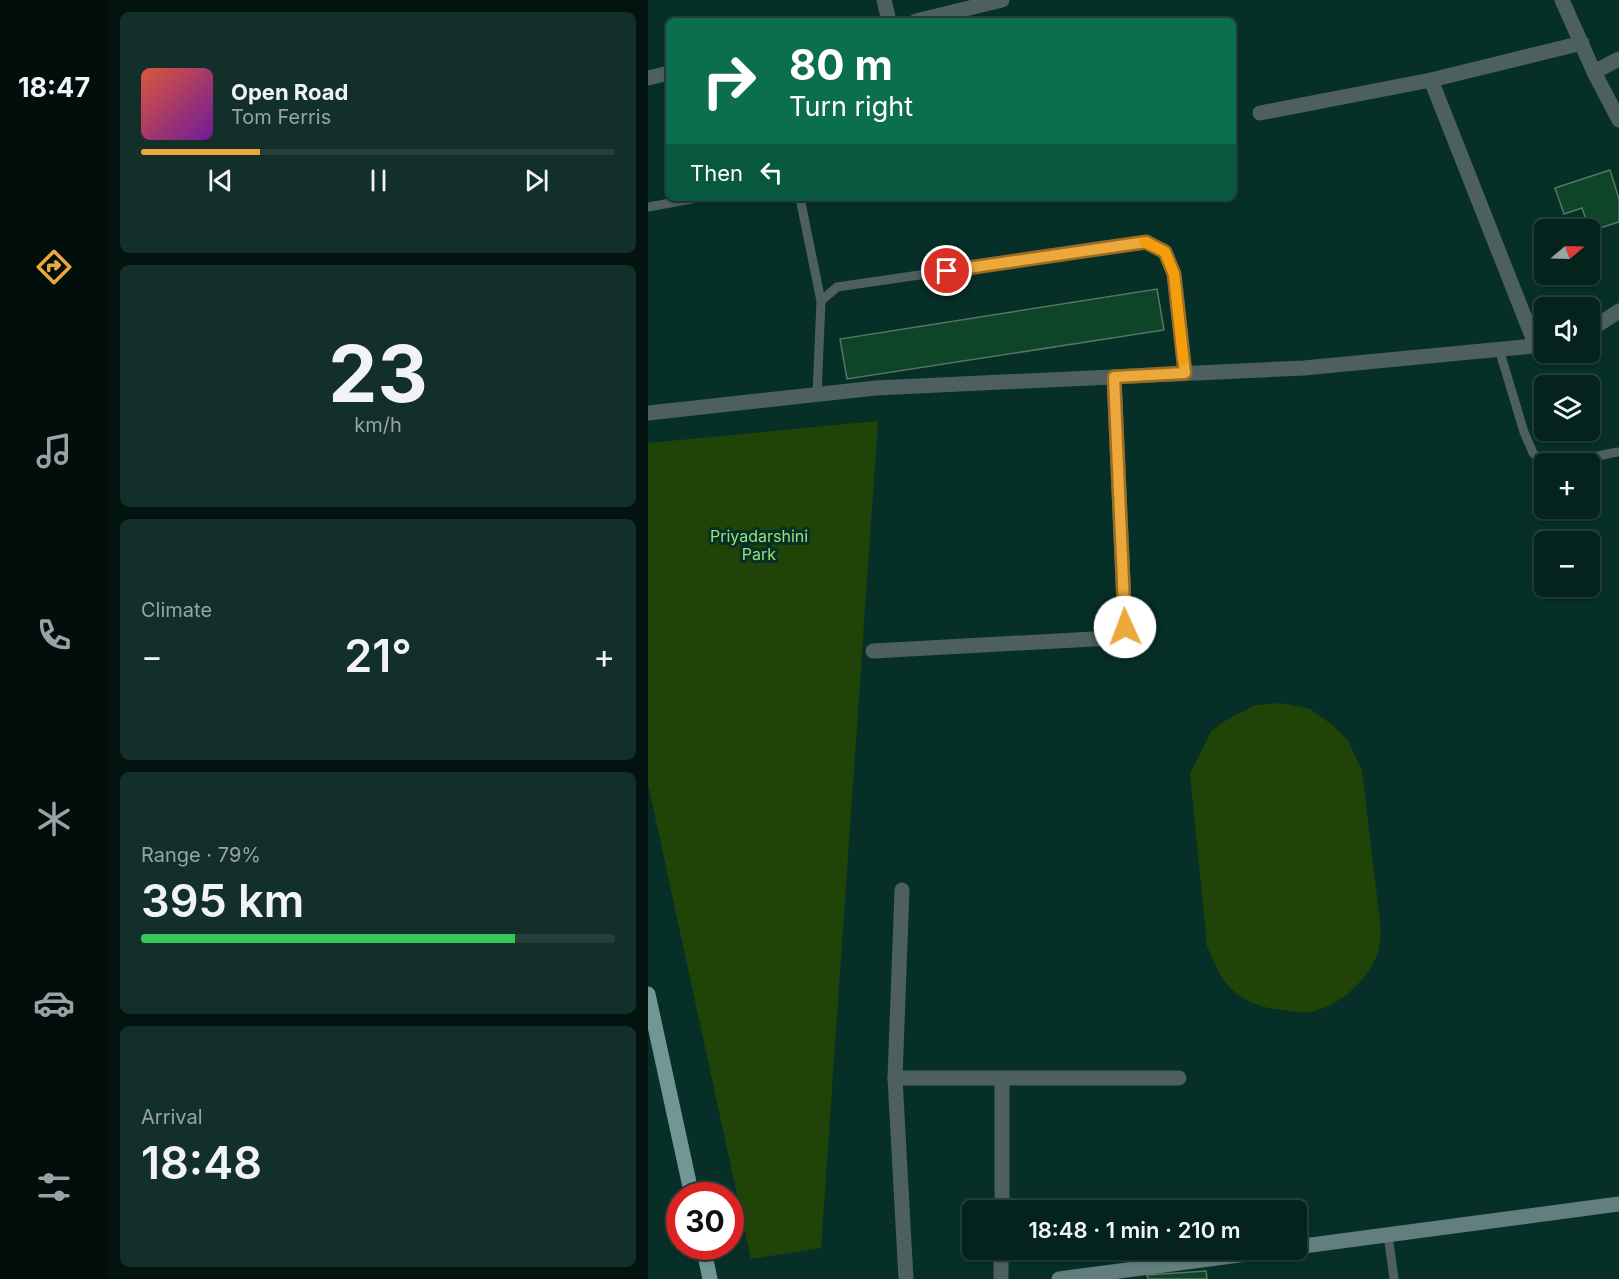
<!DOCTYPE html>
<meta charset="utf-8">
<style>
:root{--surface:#04231d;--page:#122f2a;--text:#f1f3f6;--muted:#97a4a4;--line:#25403b;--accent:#eda83b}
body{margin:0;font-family:Inter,sans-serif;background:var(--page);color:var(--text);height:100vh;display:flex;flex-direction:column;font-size:22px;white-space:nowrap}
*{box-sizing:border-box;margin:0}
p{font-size:20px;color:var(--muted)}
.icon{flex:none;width:33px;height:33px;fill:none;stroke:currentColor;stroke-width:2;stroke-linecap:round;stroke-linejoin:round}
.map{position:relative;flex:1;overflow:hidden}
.panel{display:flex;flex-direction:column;gap:12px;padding:12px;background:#021310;width:540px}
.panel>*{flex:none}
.top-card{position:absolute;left:18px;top:18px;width:570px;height:183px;border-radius:9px;box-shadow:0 2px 4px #0004,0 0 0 2px var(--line);background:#0b6e4f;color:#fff;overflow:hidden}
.needle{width:39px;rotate:71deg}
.controls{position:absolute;left:886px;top:219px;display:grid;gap:12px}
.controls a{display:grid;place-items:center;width:66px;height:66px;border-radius:9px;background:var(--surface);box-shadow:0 2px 4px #0004,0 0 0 2px var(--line);font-size:30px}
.speed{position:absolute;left:18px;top:1182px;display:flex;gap:12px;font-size:30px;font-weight:700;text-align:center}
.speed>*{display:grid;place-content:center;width:78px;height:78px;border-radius:50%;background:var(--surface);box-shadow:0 2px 4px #0004,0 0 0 2px var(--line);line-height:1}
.speed .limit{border:9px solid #d22;background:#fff;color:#111}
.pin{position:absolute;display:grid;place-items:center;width:51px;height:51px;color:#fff;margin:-26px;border:3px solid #fff;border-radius:50%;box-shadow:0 2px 6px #0007}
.me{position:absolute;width:66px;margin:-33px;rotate:358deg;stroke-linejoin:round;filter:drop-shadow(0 0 4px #0008)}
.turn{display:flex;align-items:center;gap:21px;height:126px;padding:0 24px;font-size:27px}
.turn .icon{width:78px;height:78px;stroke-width:2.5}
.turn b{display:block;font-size:42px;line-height:51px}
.then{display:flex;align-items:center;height:57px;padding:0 24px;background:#0003;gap:12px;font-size:22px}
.big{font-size:45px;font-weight:600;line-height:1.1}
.panel .widget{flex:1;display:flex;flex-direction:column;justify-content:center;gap:9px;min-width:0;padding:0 21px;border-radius:9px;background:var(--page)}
.panel .dial{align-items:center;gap:0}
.dial b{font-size:78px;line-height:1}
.song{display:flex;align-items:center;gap:18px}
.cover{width:72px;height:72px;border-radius:9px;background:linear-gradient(135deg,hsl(10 70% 55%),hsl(280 70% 35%))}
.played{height:6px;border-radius:3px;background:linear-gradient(90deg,var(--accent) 25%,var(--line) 25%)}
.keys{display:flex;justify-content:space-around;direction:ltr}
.heat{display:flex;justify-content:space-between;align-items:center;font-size:33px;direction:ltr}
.charge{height:9px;border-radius:4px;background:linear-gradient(90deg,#34c759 79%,var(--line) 0)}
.trip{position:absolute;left:314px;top:1200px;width:345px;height:60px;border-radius:9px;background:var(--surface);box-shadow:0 2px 4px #0004,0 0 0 2px var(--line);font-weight:600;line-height:60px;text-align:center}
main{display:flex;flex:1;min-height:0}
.tab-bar{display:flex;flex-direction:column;width:108px;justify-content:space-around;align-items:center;background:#020e0c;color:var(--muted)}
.tab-bar .icon{width:42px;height:42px}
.tab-bar .on{color:var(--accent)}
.tab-bar b{font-size:27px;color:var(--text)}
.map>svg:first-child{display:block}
</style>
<main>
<nav class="tab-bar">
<b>18:47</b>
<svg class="icon on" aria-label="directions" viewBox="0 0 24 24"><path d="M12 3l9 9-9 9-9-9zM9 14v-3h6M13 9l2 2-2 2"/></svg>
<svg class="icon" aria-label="music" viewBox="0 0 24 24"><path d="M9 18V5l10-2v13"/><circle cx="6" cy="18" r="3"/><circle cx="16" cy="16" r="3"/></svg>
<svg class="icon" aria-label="phone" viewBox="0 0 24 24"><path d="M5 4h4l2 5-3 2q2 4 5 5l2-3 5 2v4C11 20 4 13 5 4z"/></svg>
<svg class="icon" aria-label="climate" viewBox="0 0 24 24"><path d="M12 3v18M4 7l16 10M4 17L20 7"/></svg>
<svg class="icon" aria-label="car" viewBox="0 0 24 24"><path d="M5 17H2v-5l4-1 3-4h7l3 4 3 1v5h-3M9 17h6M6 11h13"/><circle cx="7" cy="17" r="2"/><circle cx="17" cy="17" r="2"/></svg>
<svg class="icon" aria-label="filters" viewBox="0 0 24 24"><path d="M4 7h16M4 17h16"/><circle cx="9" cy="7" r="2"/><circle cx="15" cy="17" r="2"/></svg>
</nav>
<section class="panel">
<div class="widget">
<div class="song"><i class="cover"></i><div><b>Open Road</b><p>Tom Ferris</p></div></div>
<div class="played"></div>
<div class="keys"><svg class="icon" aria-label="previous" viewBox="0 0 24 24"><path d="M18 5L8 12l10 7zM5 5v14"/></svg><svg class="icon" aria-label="pause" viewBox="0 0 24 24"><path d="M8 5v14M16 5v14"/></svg><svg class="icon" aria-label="next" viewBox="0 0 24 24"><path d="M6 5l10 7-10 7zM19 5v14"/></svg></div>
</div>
<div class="widget dial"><b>23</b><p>km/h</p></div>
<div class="widget"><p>Climate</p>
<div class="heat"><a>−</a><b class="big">21°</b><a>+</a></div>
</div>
<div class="widget"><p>Range · 79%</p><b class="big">395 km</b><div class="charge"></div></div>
<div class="widget"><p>Arrival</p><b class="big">18:48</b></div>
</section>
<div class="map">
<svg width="971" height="1279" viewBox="0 0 971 1279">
<rect width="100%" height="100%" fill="#062f27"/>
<g fill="#204408">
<path d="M230 421 173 1248 103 1259 0 784V443Z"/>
<path d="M632 703 662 709 683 724 699 739 714 770 733 931C732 940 731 950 728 958 716 983 690 1007 662 1012 654 1014 643 1011 635 1010 613 1008 592 1001 578 983 570 973 564 958 559 946L542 774 563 731 580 719 608 705Z"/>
</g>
<g fill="#0e4529" stroke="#577561" stroke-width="1.5">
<path d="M962 170 971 199V222L942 231 934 208 916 214 907 188Z"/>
<path d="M509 289 516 330 199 379 192 339Z"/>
<path d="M558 1271 559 1279H500L499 1275Z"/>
</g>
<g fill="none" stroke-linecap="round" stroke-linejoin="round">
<g stroke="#4e5f5f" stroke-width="9">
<path d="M152 198 173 301 169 395"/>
<path d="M0 207 49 198"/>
<path d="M173 301 189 287 498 242 517 252 526 274 537 373"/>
<path d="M851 349 876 432 885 453 897 464"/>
<path d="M912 464 969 452"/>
<path d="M740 1235 746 1279"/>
</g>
<g stroke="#4e5f5f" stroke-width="15">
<path d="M236 0 241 21"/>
<path d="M914 0 946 72 971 120"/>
<path d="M268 21 354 0"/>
<path d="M946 72 971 59"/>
<path d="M0 78 21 73"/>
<path d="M783 80 888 346"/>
<path d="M612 113 783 80 934 43"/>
<path d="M942 330 971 311"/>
<path d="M0 413 228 388 656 368 897 345"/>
<path d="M225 651 464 638 473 634 477 627 466 377"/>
<path d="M254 890 247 1078 258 1279"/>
<path d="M247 1078H531"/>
<path d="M354 1210V1079"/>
<path d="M353 1279V1250"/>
</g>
<g stroke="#627e7e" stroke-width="15">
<path d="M648 1247 971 1204"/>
<path d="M411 1279 630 1250"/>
</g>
<g stroke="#729596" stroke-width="15">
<path d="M0 994 44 1196"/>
<path d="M55 1246 62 1279"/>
</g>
</g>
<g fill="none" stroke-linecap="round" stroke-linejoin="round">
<defs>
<path id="route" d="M299 271 498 242 517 252 526 274 537 373 466 377 477 627"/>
</defs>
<use href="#route" stroke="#9a6d26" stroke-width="15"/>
<use href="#route" stroke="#eda83b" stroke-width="10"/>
<path stroke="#f59e0b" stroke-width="10" d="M496 242 517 252 526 274 535 360"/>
</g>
<g text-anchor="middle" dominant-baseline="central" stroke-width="6" stroke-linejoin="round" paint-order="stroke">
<g font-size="16" fill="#9ce279" stroke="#062f27">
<text x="111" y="536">Priyadarshini<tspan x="111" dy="18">Park</tspan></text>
</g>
</g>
</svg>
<div class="controls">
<a><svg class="needle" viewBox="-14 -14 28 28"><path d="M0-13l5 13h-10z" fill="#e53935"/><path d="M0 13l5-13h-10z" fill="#97a4a4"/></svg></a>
<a><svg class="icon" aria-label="sound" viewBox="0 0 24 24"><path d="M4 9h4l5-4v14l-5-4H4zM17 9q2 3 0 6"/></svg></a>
<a><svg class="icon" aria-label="layers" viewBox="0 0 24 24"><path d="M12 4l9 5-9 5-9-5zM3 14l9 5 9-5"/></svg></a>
<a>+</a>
<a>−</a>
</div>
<div class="speed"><div class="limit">30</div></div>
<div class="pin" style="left:299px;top:271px;background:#d93025"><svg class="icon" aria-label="arrive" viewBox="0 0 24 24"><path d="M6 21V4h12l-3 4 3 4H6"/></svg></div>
<svg class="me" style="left:477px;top:627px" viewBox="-20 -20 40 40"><circle r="19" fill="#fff"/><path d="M0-13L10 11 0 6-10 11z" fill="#eda83b"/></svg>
<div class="trip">18:48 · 1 min · 210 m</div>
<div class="top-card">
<div class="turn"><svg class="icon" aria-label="right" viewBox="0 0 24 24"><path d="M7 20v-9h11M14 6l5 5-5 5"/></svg><div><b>80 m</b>Turn right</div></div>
<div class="then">Then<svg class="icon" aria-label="left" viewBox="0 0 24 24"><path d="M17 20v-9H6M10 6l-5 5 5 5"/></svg></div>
</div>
</div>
</main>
